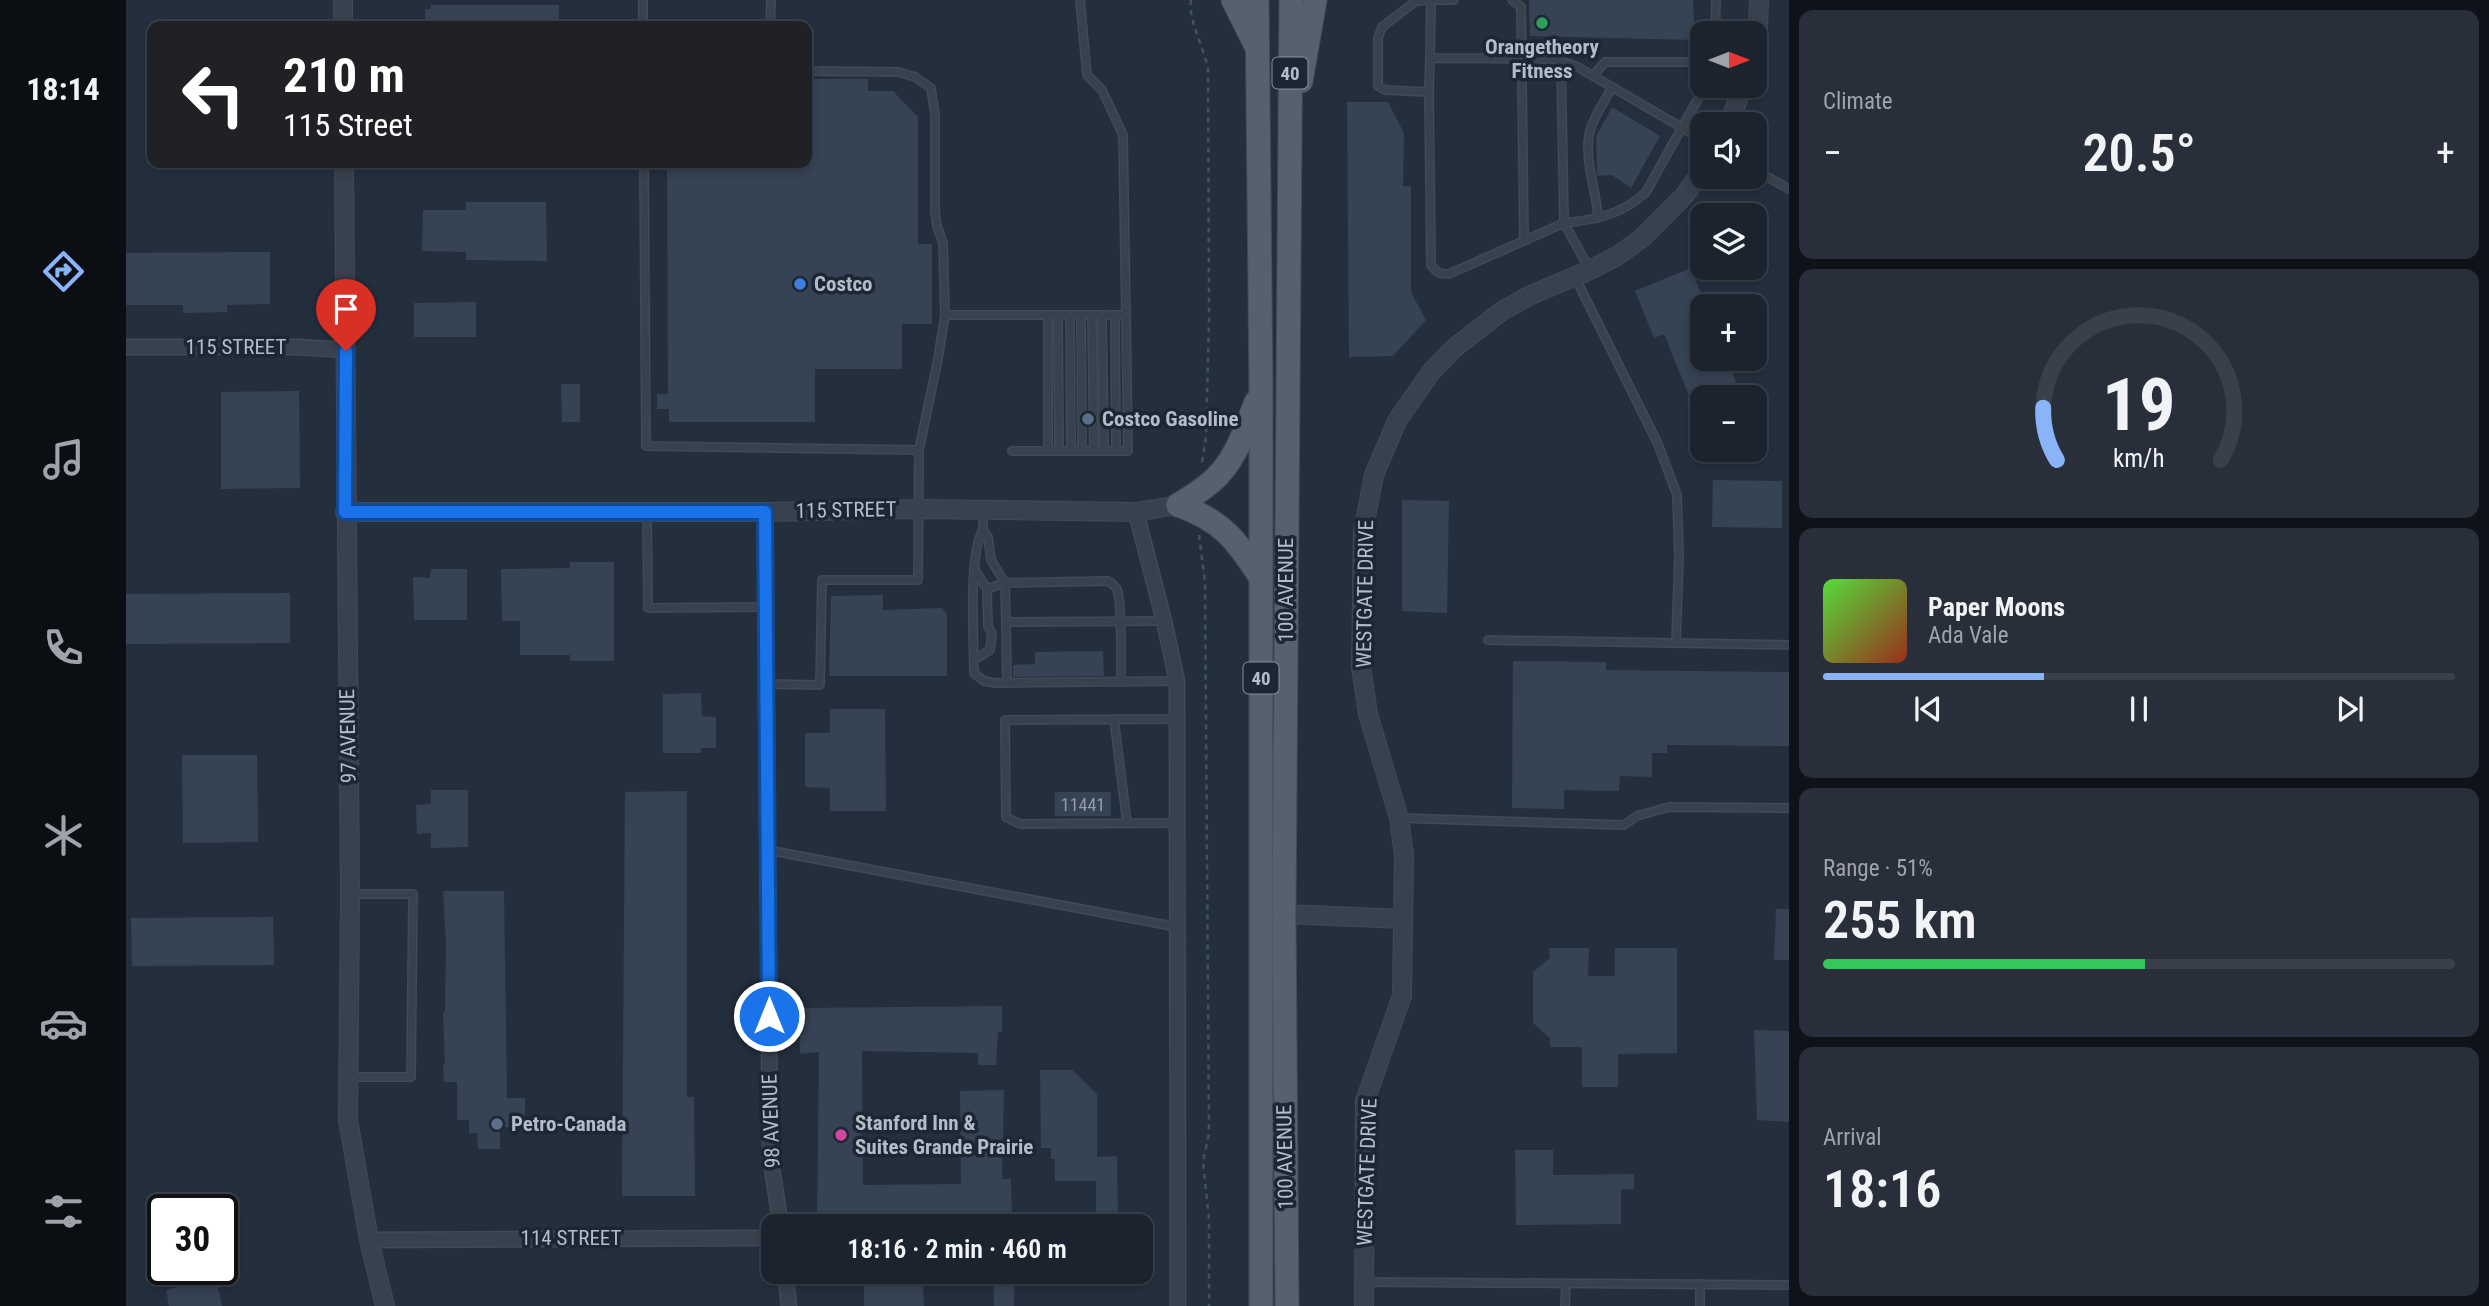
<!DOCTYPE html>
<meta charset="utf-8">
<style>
:root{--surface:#1b232e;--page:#282f3a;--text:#f1f3f6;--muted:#a0a4aa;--line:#39404a;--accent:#8ab4f8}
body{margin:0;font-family:"Roboto Condensed",sans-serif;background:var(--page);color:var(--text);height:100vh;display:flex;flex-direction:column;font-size:26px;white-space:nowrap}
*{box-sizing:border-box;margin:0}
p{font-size:23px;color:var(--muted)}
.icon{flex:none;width:38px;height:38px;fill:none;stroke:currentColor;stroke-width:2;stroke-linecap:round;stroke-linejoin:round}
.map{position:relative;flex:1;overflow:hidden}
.panel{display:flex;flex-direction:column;gap:10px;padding:10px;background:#0f1319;width:700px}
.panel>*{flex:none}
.banner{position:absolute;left:21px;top:21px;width:665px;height:147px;border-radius:14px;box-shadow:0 4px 10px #0003,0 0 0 2px var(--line);background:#202124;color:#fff;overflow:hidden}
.needle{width:46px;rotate:90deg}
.buttons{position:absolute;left:1564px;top:21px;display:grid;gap:14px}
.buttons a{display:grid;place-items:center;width:77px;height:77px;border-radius:14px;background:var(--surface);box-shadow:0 4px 10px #0003,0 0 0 2px var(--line);font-size:35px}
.speed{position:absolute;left:21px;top:1194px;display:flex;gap:14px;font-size:35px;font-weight:700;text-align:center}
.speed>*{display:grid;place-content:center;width:91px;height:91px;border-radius:50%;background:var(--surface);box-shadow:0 4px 10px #0003,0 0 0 2px var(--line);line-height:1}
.speed .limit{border:4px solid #111;border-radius:10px;background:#fff;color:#111}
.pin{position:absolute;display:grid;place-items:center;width:60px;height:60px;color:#fff;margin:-72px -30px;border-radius:50% 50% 50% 0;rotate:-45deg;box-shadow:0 0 7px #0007}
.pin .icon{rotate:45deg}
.me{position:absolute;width:77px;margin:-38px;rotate:0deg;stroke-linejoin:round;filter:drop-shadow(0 0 5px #0008)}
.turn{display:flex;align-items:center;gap:24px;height:147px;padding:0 21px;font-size:32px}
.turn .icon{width:91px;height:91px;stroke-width:2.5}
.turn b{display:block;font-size:49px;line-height:60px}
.big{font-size:52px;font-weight:600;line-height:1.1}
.panel .card{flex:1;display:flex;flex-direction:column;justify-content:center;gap:10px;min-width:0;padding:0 24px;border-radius:14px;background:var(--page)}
.panel .dial{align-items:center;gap:0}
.dial svg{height:182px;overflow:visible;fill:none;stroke:var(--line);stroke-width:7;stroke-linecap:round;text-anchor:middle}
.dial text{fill:var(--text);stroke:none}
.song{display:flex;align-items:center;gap:21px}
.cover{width:84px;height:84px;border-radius:10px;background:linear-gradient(135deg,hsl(110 70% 55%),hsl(10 70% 35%))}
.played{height:7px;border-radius:4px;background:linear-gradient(90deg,var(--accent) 35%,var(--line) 35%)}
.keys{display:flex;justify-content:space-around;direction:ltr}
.heat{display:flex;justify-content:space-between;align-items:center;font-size:38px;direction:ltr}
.charge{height:10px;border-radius:5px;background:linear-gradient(90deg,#34c759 51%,var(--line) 0)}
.trip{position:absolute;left:635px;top:1214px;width:392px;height:70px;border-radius:14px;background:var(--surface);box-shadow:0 4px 10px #0003,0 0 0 2px var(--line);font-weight:600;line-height:70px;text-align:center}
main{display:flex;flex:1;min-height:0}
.dock{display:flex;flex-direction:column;width:126px;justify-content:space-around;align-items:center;background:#0b0e12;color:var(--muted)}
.dock .icon{width:49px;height:49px}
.dock .selected{color:var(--accent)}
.dock b{font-size:32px;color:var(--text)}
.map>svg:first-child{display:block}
</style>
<main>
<nav class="dock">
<b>18:14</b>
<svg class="icon selected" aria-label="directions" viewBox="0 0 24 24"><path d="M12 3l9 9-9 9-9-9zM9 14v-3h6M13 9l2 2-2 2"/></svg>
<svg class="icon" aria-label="music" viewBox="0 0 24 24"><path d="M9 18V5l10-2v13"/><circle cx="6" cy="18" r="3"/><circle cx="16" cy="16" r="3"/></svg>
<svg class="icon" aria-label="phone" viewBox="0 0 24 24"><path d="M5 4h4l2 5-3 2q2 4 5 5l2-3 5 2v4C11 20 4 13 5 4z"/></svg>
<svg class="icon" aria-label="climate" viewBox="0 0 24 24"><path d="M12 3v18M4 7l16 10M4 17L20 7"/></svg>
<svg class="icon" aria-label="car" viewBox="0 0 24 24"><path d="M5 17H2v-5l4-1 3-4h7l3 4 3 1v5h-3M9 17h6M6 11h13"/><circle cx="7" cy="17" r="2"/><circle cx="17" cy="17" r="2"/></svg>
<svg class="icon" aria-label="filters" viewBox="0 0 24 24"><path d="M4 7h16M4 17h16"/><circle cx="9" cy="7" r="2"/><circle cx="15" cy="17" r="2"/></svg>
</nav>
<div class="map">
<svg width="1663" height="1306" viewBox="0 0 1663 1306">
<rect width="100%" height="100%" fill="#242f3e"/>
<g fill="#364354">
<path d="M1403 0H1567L1569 40 1404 36Z"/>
<path d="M305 5H433V26H305V21H299V9H305Z"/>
<path d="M681 79H742V91H767L792 117V244H806V324H776V369H689V422H543V409H531V394H542L541 163H681Z"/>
<path d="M1221 102H1262L1278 133 1277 186H1285V292L1300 320 1267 356 1223 357Z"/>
<path d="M1486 107 1534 136 1505 188 1486 175 1471 176 1470 137Z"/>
<path d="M340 202H420L421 261 340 260V252L296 251 297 210H340Z"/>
<path d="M144 252V304L101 305V312L57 313V305H0V253Z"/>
<path d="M1565 268 1580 306H1577V359H1601L1615 394 1607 397H1577L1576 428 1538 334 1528 338 1509 291Z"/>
<path d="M350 302V337H288V303Z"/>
<path d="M435 384H454V422H436Z"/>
<path d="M173 391 174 488 95 489V392Z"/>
<path d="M1587 480 1656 481V528L1586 527Z"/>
<path d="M1276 500 1323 501 1321 613 1276 611Z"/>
<path d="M444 562H488V661H444V655H394V621H376L375 569 444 568Z"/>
<path d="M305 569H341V620H288L287 577 304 578Z"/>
<path d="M164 593V643L0 644V594Z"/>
<path d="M757 595V610L816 608 821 615V676H703L705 596Z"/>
<path d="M977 651 978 676 887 677V665L909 664V652Z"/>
<path d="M1387 661 1480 662V670L1663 672V746L1541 745V753H1526V777L1494 776 1493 791 1438 790V809L1386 808Z"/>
<path d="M575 693 576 716 590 717V748H575V753H537V694Z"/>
<path d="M704 709H759L760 811H704V788L679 787V733H704Z"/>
<path d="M56 755H131L132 842 57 843Z"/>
<path d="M305 790H342V847L305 848V833L291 834 290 805 305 804Z"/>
<path d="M561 791V1097H568L569 1196H496L499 792Z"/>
<rect x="929" y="792" width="56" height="24"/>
<path d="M317 891H378L381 1098H399V1127H374V1149H352L351 1133H343V1120H331V1082H318L317 1064H319L317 1012H319L320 943Z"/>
<path d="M1650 909H1663V960H1648Z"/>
<path d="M147 917 148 965 6 966 5 918Z"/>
<path d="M1423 948H1463L1462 976H1489V948H1551V1053L1492 1054V1087H1456V1047H1424V1038L1407 1023V972L1424 958Z"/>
<path d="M876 1006V1032H872L870 1065H852V1053L736 1051 737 1185 835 1184 834 1091 878 1090 876 1179H885L886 1227H691L693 1052 674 1054 673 1008Z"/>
<path d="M1628 1030 1663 1031V1122L1631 1120Z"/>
<path d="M914 1070H946L971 1094V1157L991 1156 992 1227H970V1181H929V1159H925V1148H915Z"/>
<path d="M1389 1150H1427V1175L1508 1174V1189L1495 1190V1224L1390 1225Z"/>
<path d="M867 1272H946V1283L888 1285V1306H868Z"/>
<path d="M90 1278 96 1306H43L40 1290Z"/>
<path d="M738 1282H797L798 1306H738Z"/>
</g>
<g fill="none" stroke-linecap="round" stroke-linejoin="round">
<defs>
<g id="service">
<path d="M517 0V26"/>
<path d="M1305 0H1328"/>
<path d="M1386 0 1395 7 1398 241"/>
<path d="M644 26 645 0"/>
<path d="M1589 33 1590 2"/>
<path d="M1304 58 1303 92 1259 90 1252 86V38L1256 27 1290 1 1305 0 1304 58 1427 59 1450 66 1577 140"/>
<path d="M1435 61 1438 223C1470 220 1497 214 1520 192L1579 86"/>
<path d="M681 71 772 72 789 77 805 88 809 114V211L811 226 817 243 819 315 812 359 793 450"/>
<path d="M1467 76 1479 62H1577"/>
<path d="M1303 92 1305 265C1311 273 1314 274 1323 274L1438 223 1464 270"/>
<path d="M518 163 520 446 793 450 792 580H696L694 685 641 684"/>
<path d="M1629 170 1663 189"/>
<path d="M1472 218C1471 192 1457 158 1464 131 1468 116 1479 101 1486 87"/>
<path d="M1449 277 1532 444 1551 495 1553 556 1550 643"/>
<path d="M819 315H1000L997 135 976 90 961 75 954 0"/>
<path d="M944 315 945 451"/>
<path d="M966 315 968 451"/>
<path d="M976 315 978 451"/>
<path d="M922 316V451"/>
<path d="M932 316 933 451"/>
<path d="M955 316 956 451"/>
<path d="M989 316 990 451"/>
<path d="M886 451H1002L1000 315"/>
<path d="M521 512 522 608 640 607"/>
<path d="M857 512V530L862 537 865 560 879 583 861 589"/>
<path d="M857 530C842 553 848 641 848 673L858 681 869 683 1051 681"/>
<path d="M880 622 881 683"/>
<path d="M1362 640 1663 645"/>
<path d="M848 657H853L864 650 866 634 862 626 861 589 849 570"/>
<path d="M995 682C995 664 996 601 991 589 988 584 986 584 982 581L879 583 880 622 1037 621"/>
<path d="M988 719 1001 823"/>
<path d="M1051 719 879 720 880 817 894 824 1051 823"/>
<path d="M1273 818 1498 825 1511 816 1543 807 1663 808"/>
<path d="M642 850 1051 927"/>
<path d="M224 1077H285L287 894H224"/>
<path d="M1240 1282 1663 1285"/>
<path d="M1439 1306 1440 1283"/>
<path d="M1574 1306V1284"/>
</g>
<g id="minor">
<path d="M0 347H172L220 350"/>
<path d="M639 512 644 1155 655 1227"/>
<path d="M1010 512 1038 621 1051 681 1052 1306"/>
<path d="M243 1240 648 1238"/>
<path d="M659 1272 663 1306"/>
</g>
<g id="tertiary">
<path d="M217 0V26"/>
<path d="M1629 40 1632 29 1633 0"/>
<path d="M1603 124 1617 86"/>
<path d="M218 163 224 894 222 1120 243 1240 259 1306"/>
<path d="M219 512H639L793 509 1010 512 1052 505"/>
<path d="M1158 914 1277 919"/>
<path d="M1238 1306 1239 1101 1276 996 1278 855 1273 818 1242 714 1235 667 1237 532 1248 475 1271 421 1305 372 1327 349 1376 311 1405 295 1464 270 1491 256 1516 238 1558 196 1577 170"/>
</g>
<g id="primary">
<path d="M1107 0 1129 44"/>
<path d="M1131 0 1135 389V1306"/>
<path d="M1175 81 1189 0"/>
<path d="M1052 505C1063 498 1075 491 1084 483 1109 463 1119 430 1130 402"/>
<path d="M1052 505C1097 521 1110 540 1135 578"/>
<path d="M1161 1306 1158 914 1165 0"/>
</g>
</defs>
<use href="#service" stroke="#414a57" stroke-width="10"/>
<use href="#minor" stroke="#414a57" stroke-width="17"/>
<use href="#tertiary" stroke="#414a57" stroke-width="20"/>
<use href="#primary" stroke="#414a57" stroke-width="25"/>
<g stroke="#3f5557" stroke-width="2.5" stroke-dasharray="5 5" stroke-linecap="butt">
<path d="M1065 0C1062 21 1078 47 1082 69L1083 319 1080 436 1076 462"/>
<path d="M1073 535 1079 582 1083 1133 1077 1162 1083 1220V1306"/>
</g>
<use href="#service" stroke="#38414e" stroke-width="7"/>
<use href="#minor" stroke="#38414e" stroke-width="14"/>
<use href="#tertiary" stroke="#38414e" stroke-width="18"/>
<use href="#primary" stroke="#56606e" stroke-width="23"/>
</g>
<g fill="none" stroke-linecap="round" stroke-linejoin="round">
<defs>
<path id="route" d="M220 351 219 512H639L643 1016"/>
</defs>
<use href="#route" stroke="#114b97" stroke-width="18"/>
<use href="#route" stroke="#1a73e8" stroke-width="12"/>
</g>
<circle fill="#2e9e5b" stroke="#1d2633" stroke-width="2.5" cx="1416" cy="23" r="7"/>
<circle fill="#3f7fe0" stroke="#1d2633" stroke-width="2.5" cx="674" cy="284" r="7"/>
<g fill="#5c6f8a" stroke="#1d2633" stroke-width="2.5">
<circle cx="962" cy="419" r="7"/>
<circle cx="371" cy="1124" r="7"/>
</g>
<circle fill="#d1479c" stroke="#1d2633" stroke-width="2.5" cx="715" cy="1135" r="7"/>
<g text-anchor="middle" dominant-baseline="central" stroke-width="7" stroke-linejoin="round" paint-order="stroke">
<g font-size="18" fill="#929caa">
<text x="957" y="804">11441</text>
</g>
<g fill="#1d2633" stroke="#878f9c" stroke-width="2">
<rect x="1146.5" y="57.5" width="35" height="31" rx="5"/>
<rect x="1117.5" y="662.5" width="35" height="31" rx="5"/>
</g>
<g font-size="19" font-weight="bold" fill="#b4bcc9">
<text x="1164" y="73">40</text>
<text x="1135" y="678">40</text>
</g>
<g font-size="21" font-weight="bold" fill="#b4bcc9" stroke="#1d2633" text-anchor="start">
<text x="1416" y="47" text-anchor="middle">Orangetheory<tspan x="1416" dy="24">Fitness</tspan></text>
<text x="688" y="284">Costco</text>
<text x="976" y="419">Costco Gasoline</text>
<text x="729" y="1123">Stanford Inn &amp;<tspan x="729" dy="24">Suites Grande Prairie</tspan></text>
<text x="385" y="1124">Petro-Canada</text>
</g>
<g font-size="21" fill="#b4bcc9" stroke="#1d2633">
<text x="110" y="347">115 STREET</text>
<text transform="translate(720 510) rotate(-1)">115 STREET</text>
<text transform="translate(1160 590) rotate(-90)">100 AVENUE</text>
<text transform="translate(1239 594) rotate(-89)">WESTGATE DRIVE</text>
<text transform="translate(222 736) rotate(-91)">97 AVENUE</text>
<text transform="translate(645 1121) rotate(-92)">98 AVENUE</text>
<text transform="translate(1159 1157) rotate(-91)">100 AVENUE</text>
<text transform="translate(1241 1172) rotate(-88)">WESTGATE DRIVE</text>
<text x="445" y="1238">114 STREET</text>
</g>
</g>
</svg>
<div class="buttons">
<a><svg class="needle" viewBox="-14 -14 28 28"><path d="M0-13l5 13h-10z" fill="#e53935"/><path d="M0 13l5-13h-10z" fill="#a0a4aa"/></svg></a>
<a><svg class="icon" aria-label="sound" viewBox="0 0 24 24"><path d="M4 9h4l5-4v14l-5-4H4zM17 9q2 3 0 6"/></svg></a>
<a><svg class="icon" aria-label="layers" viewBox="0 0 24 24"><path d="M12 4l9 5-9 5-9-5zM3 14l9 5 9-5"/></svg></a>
<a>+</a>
<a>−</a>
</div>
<div class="speed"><div class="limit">30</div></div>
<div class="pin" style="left:220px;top:351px;background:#d93025"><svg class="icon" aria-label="arrive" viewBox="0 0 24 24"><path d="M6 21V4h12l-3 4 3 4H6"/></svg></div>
<svg class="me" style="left:643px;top:1016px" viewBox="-20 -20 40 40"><circle r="17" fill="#1a73e8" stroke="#fff" stroke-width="3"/><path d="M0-11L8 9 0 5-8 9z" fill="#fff"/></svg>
<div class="trip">18:16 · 2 min · 460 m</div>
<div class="banner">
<div class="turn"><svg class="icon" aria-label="left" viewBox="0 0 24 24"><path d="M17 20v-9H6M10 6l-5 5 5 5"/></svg><div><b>210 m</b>115 Street</div></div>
</div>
</div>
<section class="panel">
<div class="card"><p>Climate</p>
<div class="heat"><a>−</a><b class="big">20.5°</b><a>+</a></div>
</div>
<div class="card dial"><svg viewBox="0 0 100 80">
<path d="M14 69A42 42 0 1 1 86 69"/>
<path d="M14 69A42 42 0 0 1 8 46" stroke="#8ab4f8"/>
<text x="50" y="56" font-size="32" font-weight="700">19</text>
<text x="50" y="72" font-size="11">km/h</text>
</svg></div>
<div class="card">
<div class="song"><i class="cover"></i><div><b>Paper Moons</b><p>Ada Vale</p></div></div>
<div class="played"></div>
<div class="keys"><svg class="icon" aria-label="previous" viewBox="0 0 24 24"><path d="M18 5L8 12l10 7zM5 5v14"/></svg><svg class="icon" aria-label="pause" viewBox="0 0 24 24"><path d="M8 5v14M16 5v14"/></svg><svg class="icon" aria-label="next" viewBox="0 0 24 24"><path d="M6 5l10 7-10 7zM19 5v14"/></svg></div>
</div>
<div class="card"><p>Range · 51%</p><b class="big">255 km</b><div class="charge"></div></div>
<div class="card"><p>Arrival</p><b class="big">18:16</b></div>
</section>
</main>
